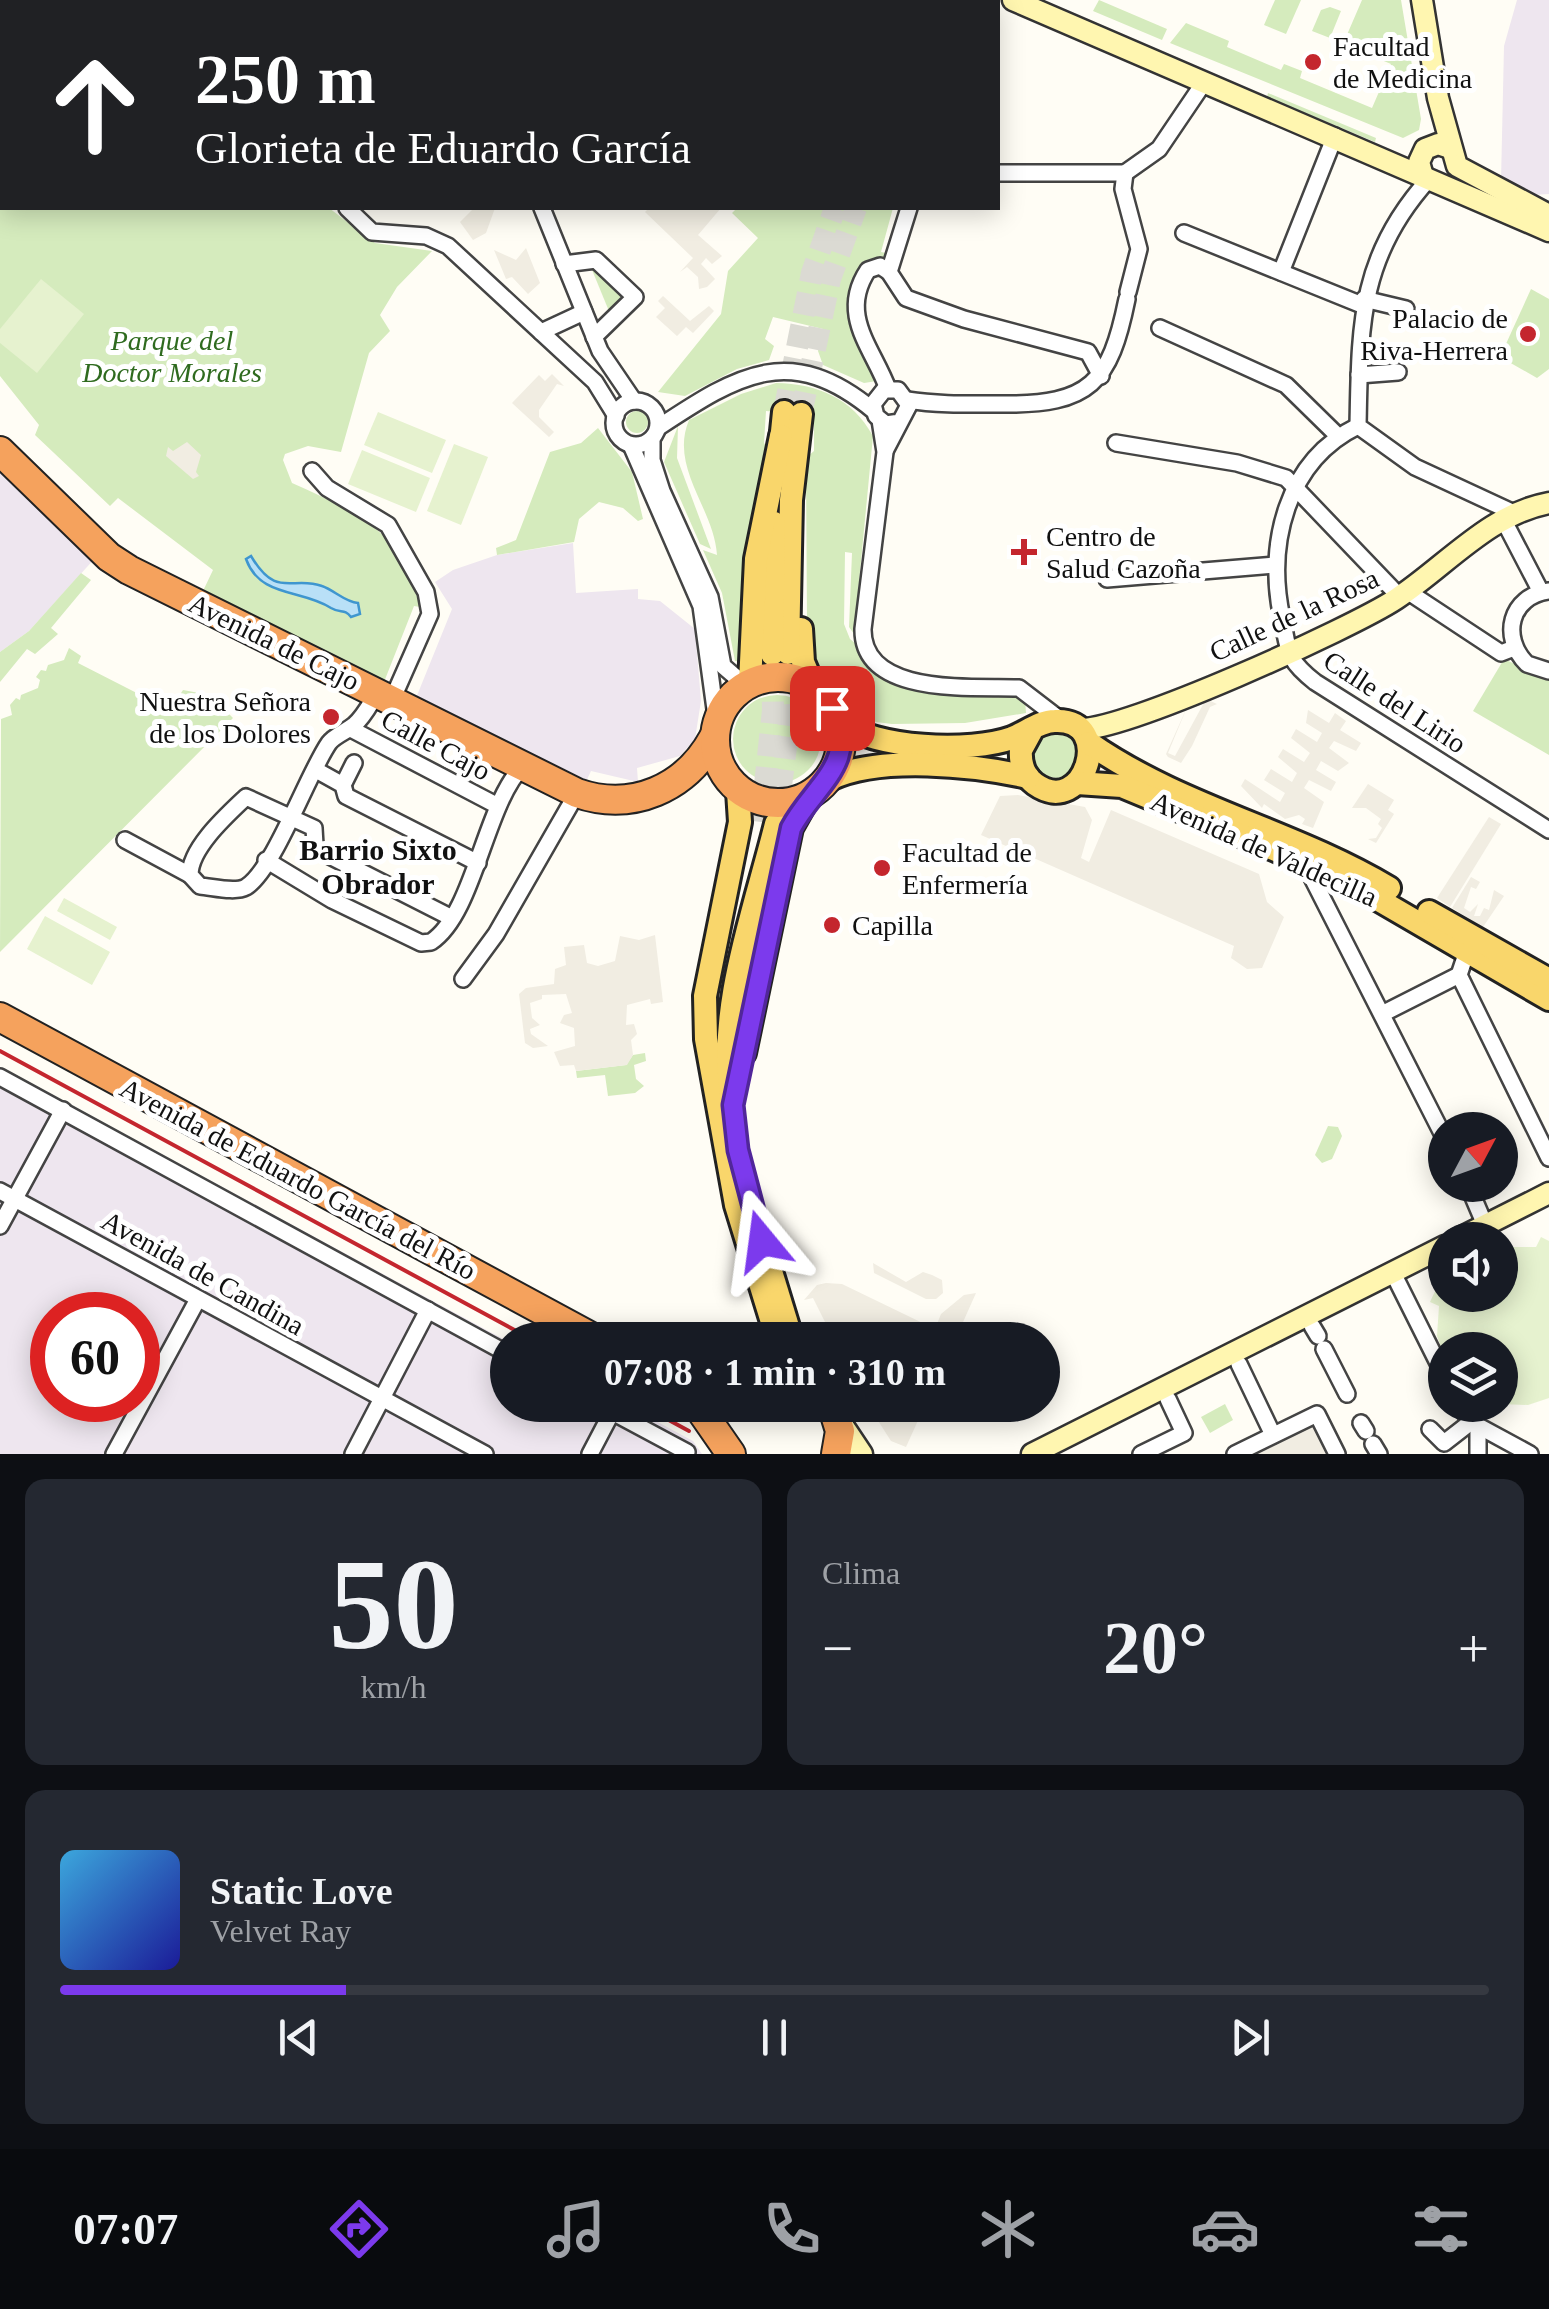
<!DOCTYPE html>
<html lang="es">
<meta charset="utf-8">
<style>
:root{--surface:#171b24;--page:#242831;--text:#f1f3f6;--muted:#9ea1a6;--line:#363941;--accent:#7c3aed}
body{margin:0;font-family:"Times New Roman",serif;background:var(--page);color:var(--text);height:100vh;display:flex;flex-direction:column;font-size:38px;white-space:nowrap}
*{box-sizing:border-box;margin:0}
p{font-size:32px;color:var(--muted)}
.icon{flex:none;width:55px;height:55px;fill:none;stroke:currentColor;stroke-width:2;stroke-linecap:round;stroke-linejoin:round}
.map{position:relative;height:1454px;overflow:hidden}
.side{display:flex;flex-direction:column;gap:25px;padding:25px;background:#0d0f14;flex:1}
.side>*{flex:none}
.top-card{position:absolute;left:0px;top:0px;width:1000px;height:210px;box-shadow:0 5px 25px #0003;background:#202124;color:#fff;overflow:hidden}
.needle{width:65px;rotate:49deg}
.fabs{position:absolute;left:1428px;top:1112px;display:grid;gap:20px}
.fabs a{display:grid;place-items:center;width:90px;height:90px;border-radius:50%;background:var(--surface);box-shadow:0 5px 25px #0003;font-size:50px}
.speed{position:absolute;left:30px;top:1292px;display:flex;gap:20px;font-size:50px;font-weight:700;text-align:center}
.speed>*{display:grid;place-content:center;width:130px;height:130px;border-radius:50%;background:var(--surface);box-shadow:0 5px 25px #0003;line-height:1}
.speed .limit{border:15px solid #d22;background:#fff;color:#111}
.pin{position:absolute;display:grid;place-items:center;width:85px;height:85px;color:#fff;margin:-42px;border-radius:20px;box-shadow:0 5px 15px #0006}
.me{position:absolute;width:110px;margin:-55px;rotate:344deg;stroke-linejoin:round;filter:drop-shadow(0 0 8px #0008)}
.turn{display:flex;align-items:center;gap:35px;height:210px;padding:0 30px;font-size:45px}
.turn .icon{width:130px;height:130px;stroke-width:2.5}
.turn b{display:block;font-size:70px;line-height:85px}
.big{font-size:75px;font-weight:700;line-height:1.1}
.side .tile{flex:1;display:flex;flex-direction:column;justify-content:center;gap:15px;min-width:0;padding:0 35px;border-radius:20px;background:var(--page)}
.side .dial{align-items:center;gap:0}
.dial b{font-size:130px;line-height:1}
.song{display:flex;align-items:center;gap:30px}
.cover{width:120px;height:120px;border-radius:15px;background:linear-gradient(135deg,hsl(200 70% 55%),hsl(240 70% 35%))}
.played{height:10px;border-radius:5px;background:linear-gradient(90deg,var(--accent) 20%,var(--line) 20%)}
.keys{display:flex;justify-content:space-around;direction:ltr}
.heat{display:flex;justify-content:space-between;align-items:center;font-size:55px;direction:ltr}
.side .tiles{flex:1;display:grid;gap:25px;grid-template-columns:1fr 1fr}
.tile:last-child{grid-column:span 2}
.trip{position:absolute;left:490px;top:1322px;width:570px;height:100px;border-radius:50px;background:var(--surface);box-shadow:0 5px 25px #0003;font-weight:700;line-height:100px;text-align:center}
.dock{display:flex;height:160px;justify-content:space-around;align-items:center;background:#090b0e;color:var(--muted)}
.dock .icon{width:70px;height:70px}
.dock .on{color:var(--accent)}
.dock b{font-size:45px;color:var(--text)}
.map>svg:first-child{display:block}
</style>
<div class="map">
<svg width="1549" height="1454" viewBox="0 0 1549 1454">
<rect width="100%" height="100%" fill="#fffdf5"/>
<g fill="#eee6ef" fill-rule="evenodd">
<path d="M1517 0H1549V194L1532 195 1501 181 1504 46Z"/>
<path d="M0 470 96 557 29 631 0 652Z"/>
<path d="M573 543 576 593 638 589V599L660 601 695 629 701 701 695 739 680 756 637 768 638 782 591 771 583 788 416 698 452 609 435 582 453 570 497 555Z"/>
<path d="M0 1067 507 1341 508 1405H626L693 1441 702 1454H0ZM52 1315H138V1400H52Z"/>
</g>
<g fill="#d5ebbd">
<path d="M0 0 66 2H2V208H329L375 243 432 251 397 287 380 315 390 331 369 353 341 452 308 446 285 454 283 460 292 483C352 510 407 532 420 607L414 606 384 682 203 591 213 570 118 498 110 506 35 435 39 425 0 376Z"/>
<path d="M1099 0 1167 29 1162 40 1093 11Z"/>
<path d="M1275 0H1301L1286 34 1264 25Z"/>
<path d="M1362 0H1401L1421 119 1419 130 1403 138 1170 43 1186 23 1229 41 1227 47 1281 70 1284 64 1302 71 1300 78 1372 108 1391 64 1343 44Z"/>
<path d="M1330 7 1341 11 1330 38 1312 31 1321 10Z"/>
<path d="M1268 93 1376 138 1375 142 1267 97Z"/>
<path d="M737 208H893L881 252 891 254 857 279 877 381 864 383 823 365 818 351 823 329 773 317 765 339 774 346 769 360 737 369 685 396 658 392 721 314 728 271 758 238 732 213Z"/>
<path d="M590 265 624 299 611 316Z"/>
<path d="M1531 289 1549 299V369L1537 378 1500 357Z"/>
<path d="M776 383C818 384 852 398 873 436L854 634 849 627 852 553 845 552 844 624 850 639 908 686 958 695 1017 693 1025 700 1026 713 965 723 892 724 876 722 856 711 844 691 814 663 807 620 806 473 807 457 814 451V416L766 411 764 443 769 450 745 662 735 661 722 593 703 550 717 555C714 508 669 468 689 420L741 394Z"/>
<circle cx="637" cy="422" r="11"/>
<path d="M678 426 677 458 711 549 700 544 664 462Z"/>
<path d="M598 428 632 472 643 519 638 521 623 508 599 502 579 519 574 542 497 555 496 548 516 540 550 452 581 443Z"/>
<path d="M81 573 91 580 51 628 58 634 35 654 27 649 0 682V652L29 631Z"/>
<path d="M69 648 81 656 78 663 170 710 183 690 210 695 233 718 0 952 1 719 12 715 10 705 16 698 20 700 21 695 38 688 40 680 36 677 41 670 46 671 48 665 64 660Z"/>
<path d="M1504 659 1549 680V755L1473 711Z"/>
<circle cx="777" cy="739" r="44"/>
<circle cx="1057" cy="755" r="23"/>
<path d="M645 1053 646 1061 634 1065 636 1079 644 1086 635 1093 608 1096 605 1075 577 1078 576 1071 626 1065 633 1055Z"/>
<path d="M1328 1126 1338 1127 1342 1136 1332 1159 1322 1163 1315 1155Z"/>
<path d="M1225 1404 1233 1420 1210 1433 1201 1417Z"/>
</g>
<g fill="#e6f2cf">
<path d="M41 279 84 314 37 373 0 343V329Z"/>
<path d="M378 412 446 440 432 473 364 445Z"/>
<path d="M454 444 488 457 461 525 427 511Z"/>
<path d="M362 450 430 478 416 512 348 484Z"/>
<path d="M64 898 117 927 110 940 57 911Z"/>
<path d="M45 916 110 952 92 985 27 949Z"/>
<path d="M1541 1237 1549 1241V1398L1528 1405 1500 1404V1350H1445V1358L1437 1336 1439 1306 1430 1302 1444 1272 1445 1295H1500V1247H1536Z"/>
</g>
<g fill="#f1ede2">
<path d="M474 208H495L486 233 473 240 460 222Z"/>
<path d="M649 208H721L698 235 722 256 712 264 706 258 701 264 715 279 707 287 699 289 698 277 687 267 680 272 693 258 645 212Z"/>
<path d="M526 248 540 283 528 294 512 277 506 279 494 250 516 260Z"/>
<path d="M663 296 690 321 709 306 714 311 693 333 686 327 677 336 656 317 665 308 658 301Z"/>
<path d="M552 374 564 386 557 384 539 410V417L554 432 549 437 512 403 539 375 545 381Z"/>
<path d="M187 442 201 455 196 472 199 476 193 479 166 456 168 447 173 451Z"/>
<path d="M1206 699 1217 704 1210 707 1192 746 1181 763 1168 757 1166 754 1188 705 1168 753 1175 756Z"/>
<path d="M1308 710 1329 723 1335 713 1346 721 1340 730 1361 743 1356 751 1334 741 1329 748 1349 763 1338 771 1321 761 1316 770 1336 782 1331 791 1309 780 1304 788 1324 802 1313 828 1302 824 1305 819 1299 815 1285 819 1264 804 1262 808 1241 786 1245 779 1280 802 1285 793 1264 780 1271 769 1292 782 1297 773 1278 757 1283 749 1304 762 1310 753 1291 738 1296 729 1317 742 1322 733 1306 723Z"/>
<path d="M1368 784 1394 800 1388 810 1394 814 1376 843 1368 839 1376 838 1382 828 1378 824 1381 819 1366 808H1352Z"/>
<path d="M1018 795 1085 807 1092 820 1081 858 1089 862 1111 810 1259 874 1267 902 1284 917 1262 968 1247 969 1231 958 1234 946 981 835 1000 796Z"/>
<path d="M1489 817 1501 824 1450 907 1437 898Z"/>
<path d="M1471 877 1480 882 1476 889 1471 887 1464 908 1470 912 1478 904 1474 916H1480L1484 908 1489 910 1494 890 1504 896 1483 927 1452 908Z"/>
<path d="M655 935 663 1002 651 1004 650 999 627 1005 626 1025 634 1024 637 1034 631 1040 633 1055 627 1065 576 1071 574 1065 560 1066 554 1052 575 1046 574 1028 560 1023 564 1015 572 1013 566 994 542 995V999L530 1003 532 1018 540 1025 530 1029 531 1034 548 1046 533 1048 525 1043 519 994 526 988 554 984 555 969 566 965 564 947 584 945 587 963 598 966 615 961 620 936 639 940Z"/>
<path d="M873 1263 906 1282 923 1272 932 1275 942 1280 943 1293 936 1299H926L874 1273Z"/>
<path d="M826 1283 842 1284 935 1329 941 1314 964 1295 976 1293 955 1340H834L813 1298 804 1300 817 1285Z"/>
<path d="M868 1405H925L906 1447 891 1441Z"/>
<path d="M1316 1422 1332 1454H1252Z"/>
</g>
<path fill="#b9e0f7" stroke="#3f96cf" stroke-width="2.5" d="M251 556C277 600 292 575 322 586 334 590 345 602 358 603L360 614 351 617C344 608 341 614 331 608 302 589 260 598 246 559Z"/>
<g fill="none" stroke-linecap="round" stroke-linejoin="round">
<g stroke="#dbdad3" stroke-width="22" stroke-dasharray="22 11" stroke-linecap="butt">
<path d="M947 2 948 0"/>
<path d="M784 412 812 273 835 208"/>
<path d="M801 414 830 279 856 208"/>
<path d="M761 822 773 710 772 654"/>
<path d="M776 824 791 709 788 653"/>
</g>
<defs>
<g id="street">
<path d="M69 0 70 2"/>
<path d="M267 0 269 2"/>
<path d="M447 0 449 2"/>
<path d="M631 0 636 2"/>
<path d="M877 2 887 0"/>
<path d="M998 173H1125"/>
<path d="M1125 173 1159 149 1205 81"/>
<path d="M1125 173 1123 189 1139 249 1128 292"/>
<path d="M1429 179C1358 257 1360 328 1358 426L1415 467 1512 512"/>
<path d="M347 208 372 232 426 236 448 246 595 382 616 416"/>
<path d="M542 208 600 351 634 401"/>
<path d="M909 208 889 272 906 298 964 319 1088 352 1101 376"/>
<path d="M1184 233 1362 305"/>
<path d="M564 264 596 260 635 297 594 337"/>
<path d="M1281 272 1335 136"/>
<path d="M1364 299 1406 309"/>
<path d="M1160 328 1286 385 1338 436"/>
<path d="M541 332 584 312"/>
<path d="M1359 375 1398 372"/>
<path d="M888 389C873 348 838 315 868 270L880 266 889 272"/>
<path d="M907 400C939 405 970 404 1002 404 1090 405 1110 383 1127 299"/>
<circle cx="636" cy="423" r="22"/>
<path d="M880 420 885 452 863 629C862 698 977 686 1019 688L1062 721"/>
<path d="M1358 426C1286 461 1266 545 1282 618 1289 652 1286 659 1315 682L1549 830"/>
<path d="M659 427C739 374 791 342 874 411"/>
<path d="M652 440V460L662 491 710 597 723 666 746 686"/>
<path d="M1116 443 1237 463 1286 478 1399 596"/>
<path d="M631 445 701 606 717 724"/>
<path d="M886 449 909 405 898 390H884L873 404 876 416 886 424 900 422"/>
<path d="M312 471 327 488 388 525 426 592 430 614 392 700"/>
<path d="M1503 519 1541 592"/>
<path d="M1107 579 1275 565"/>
<path d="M1407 591 1501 653 1514 648"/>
<path d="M1549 591C1510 596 1500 637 1527 664L1549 671"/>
<path d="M377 693C370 704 364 717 354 725 346 732 335 735 329 743 308 773 274 870 246 887 235 893 213 887 200 886L190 875C190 848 227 815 246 797L314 828 315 845 322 852 450 917"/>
<path d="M351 729 498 806"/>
<path d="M316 770 343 785 346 796 478 863"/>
<path d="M343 785 354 763"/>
<path d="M125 840 190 875"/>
<path d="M266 860 332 900 421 943 431 942C475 913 485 802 524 765"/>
<path d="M1304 862 1445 1139"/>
<path d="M1465 957 1459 975 1549 1158"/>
<path d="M463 979 496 934 577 793"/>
<path d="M1382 1014 1459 975"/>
<path d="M0 1077 508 1354"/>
<path d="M1468 1185 1485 1225"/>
<path d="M0 1191 485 1454"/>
<path d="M0 1226 63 1110"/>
<path d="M1392 1271 1445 1377"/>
<path d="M1312 1326 1318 1336"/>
<path d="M1324 1349 1347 1394"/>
<path d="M1239 1364 1273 1435"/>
<path d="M599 1405 687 1452"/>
<path d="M1459 1405 1471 1422 1530 1454"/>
<path d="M1361 1423 1366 1431"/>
<path d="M1478 1426V1454"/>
<path d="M1430 1429 1444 1443 1471 1422"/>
<path d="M1373 1444 1379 1454"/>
<path d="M114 1454 198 1299"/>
<path d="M353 1454 428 1310"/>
<path d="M590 1454 612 1412"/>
<path d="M1141 1454 1184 1433 1168 1399"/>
<path d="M1235 1454 1317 1414 1337 1454"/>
</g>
<g id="secondary">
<path d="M920 0 929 2"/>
<path d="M1013 0 1549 231"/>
<path d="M1422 0 1438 98 1457 166 1549 215"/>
<path d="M1422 173 1419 162 1425 149 1438 144 1450 148"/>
<path d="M1079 729C1123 732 1352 628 1396 599 1446 566 1489 514 1549 503"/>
<path d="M1456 1240 1549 1193"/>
<path d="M838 1418 862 1454"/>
<path d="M1032 1454 1445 1246"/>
</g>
<g id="primary">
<path d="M780 451 784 412"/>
<path d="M801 629 803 662 814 688"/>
<path d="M788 653 791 500 801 414"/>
<path d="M772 654 774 523"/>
<path d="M750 683 756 559 781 436"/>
<path d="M840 722C875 749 970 753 1012 738 1027 732 1040 721 1055 721 1116 718 1085 820 1035 784 1024 776 1020 763 1021 750L1033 728"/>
<path d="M1089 743C1180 807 1294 831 1389 888"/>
<path d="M830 779C880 755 974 765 1028 777"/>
<path d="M1077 783 1122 786 1336 875 1549 999"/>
<path d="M738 791 740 822 705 996 706 1039 736 1205 772 1322V1340"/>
<path d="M1429 912 1549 980"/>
<path d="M744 1053 791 828 809 796"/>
<path d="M732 1100C716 1012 755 909 776 824"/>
<path d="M770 1268 792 1340"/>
</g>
<g id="highway">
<path d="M0 451 109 557 129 570 577 793C632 812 686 789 714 737"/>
<circle cx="778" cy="740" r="63"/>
<path d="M0 1017 597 1340"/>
<path d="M697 1405 731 1454"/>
<path d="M832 1405 840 1431 836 1454"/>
</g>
</defs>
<use href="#street" stroke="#444" stroke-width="20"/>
<use href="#secondary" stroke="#333" stroke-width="25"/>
<use href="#primary" stroke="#222" stroke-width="28"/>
<use href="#highway" stroke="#222" stroke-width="32"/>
<use href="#street" stroke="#fff" stroke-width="15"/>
<use href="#secondary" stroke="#fff6b0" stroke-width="20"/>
<use href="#primary" stroke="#f9d66b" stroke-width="22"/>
<use href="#highway" stroke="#f5a25d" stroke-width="28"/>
<g stroke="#c4262e" stroke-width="4">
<path d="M0 1051 533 1340"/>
<path d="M641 1405 689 1431"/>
</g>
</g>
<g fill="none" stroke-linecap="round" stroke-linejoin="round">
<defs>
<path id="route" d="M762 1241 738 1150 733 1105 791 828C813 786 861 762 832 708"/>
</defs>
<use href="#route" stroke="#51269a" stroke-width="25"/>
<use href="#route" stroke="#7c3aed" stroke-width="18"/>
</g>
<g fill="#c4262e" stroke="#fff" stroke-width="4">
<circle cx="1313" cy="62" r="10"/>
<circle cx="1528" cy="334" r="10"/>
<path d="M1019 537h10v10h10v10h-10v10h-10v-10h-10v-10h10z"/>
<circle cx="331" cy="717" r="10"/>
<circle cx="882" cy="868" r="10"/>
<circle cx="832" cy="925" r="10"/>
</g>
<g text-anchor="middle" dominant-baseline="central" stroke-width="10" stroke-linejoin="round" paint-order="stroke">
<g font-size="28" fill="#111" stroke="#fff" text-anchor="start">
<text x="1333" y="46">Facultad<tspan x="1333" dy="32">de Medicina</tspan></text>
<text x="1508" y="318" text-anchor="end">Palacio de<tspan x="1508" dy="32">Riva-Herrera</tspan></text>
<text x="1046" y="536">Centro de<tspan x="1046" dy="32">Salud Cazoña</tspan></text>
<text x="311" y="701" text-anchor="end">Nuestra Señora<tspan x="311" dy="32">de los Dolores</tspan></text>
<text x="902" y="852">Facultad de<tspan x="902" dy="32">Enfermería</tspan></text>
<text x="852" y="925">Capilla</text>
</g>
<g font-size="28" font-style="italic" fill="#2f6b1f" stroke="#fff">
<text x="172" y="340">Parque del<tspan x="172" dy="32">Doctor Morales</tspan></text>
</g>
<g font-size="28" fill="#111" stroke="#fff">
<text transform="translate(1294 615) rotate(-25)">Calle de la Rosa</text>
<text transform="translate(274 642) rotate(26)">Avenida de Cajo</text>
<text transform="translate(1395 702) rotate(33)">Calle del Lirio</text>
<text transform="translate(436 745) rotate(28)">Calle Cajo</text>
<text transform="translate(1264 849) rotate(24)">Avenida de Valdecilla</text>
<text transform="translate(298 1179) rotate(28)">Avenida de Eduardo García del Río</text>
<text transform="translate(203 1273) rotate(29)">Avenida de Candina</text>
</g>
<g font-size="30" font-weight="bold" fill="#111" stroke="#fff">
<text x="378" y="849">Barrio Sixto<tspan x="378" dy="34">Obrador</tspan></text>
</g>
</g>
</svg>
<div class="fabs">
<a><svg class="needle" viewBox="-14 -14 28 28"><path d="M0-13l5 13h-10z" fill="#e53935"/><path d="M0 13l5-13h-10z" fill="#9ea1a6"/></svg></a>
<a><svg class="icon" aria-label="sound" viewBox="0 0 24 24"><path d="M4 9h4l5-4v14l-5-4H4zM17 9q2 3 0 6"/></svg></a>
<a><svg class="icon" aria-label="layers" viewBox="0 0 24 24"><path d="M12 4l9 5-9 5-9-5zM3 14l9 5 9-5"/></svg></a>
</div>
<div class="speed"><div class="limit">60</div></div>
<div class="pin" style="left:832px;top:708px;background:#d93025"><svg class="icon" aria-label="arrive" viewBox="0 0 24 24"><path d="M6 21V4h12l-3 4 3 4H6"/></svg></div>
<svg class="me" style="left:762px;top:1241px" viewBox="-20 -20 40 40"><path d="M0-17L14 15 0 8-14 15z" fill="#7c3aed" stroke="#fff" stroke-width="4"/></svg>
<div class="trip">07:08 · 1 min · 310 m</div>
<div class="top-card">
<div class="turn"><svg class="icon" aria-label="ahead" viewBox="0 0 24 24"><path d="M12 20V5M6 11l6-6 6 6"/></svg><div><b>250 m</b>Glorieta de Eduardo García</div></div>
</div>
</div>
<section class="side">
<div class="tiles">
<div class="tile dial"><b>50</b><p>km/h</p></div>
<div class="tile"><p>Clima</p>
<div class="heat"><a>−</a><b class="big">20°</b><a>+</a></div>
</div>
<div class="tile">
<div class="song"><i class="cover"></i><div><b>Static Love</b><p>Velvet Ray</p></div></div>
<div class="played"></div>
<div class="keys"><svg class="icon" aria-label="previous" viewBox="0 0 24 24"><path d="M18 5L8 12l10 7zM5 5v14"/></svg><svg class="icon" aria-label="pause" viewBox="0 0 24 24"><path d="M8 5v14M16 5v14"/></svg><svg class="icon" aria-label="next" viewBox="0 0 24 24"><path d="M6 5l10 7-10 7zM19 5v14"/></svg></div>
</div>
</div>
</section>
<nav class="dock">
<b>07:07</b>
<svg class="icon on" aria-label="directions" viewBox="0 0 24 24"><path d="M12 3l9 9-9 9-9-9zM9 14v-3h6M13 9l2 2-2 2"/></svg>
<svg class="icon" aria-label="music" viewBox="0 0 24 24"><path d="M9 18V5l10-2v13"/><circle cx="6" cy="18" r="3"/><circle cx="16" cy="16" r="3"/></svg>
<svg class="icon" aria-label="phone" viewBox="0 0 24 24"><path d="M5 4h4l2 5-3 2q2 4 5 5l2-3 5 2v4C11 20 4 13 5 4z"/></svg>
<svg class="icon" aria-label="climate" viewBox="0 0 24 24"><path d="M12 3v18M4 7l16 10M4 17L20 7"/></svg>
<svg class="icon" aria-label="car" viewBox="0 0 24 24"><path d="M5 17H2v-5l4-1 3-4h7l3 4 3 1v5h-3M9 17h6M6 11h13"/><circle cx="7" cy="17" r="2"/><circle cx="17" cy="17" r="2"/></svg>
<svg class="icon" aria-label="filters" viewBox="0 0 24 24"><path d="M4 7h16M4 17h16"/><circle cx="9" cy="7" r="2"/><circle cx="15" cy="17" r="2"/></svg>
</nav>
